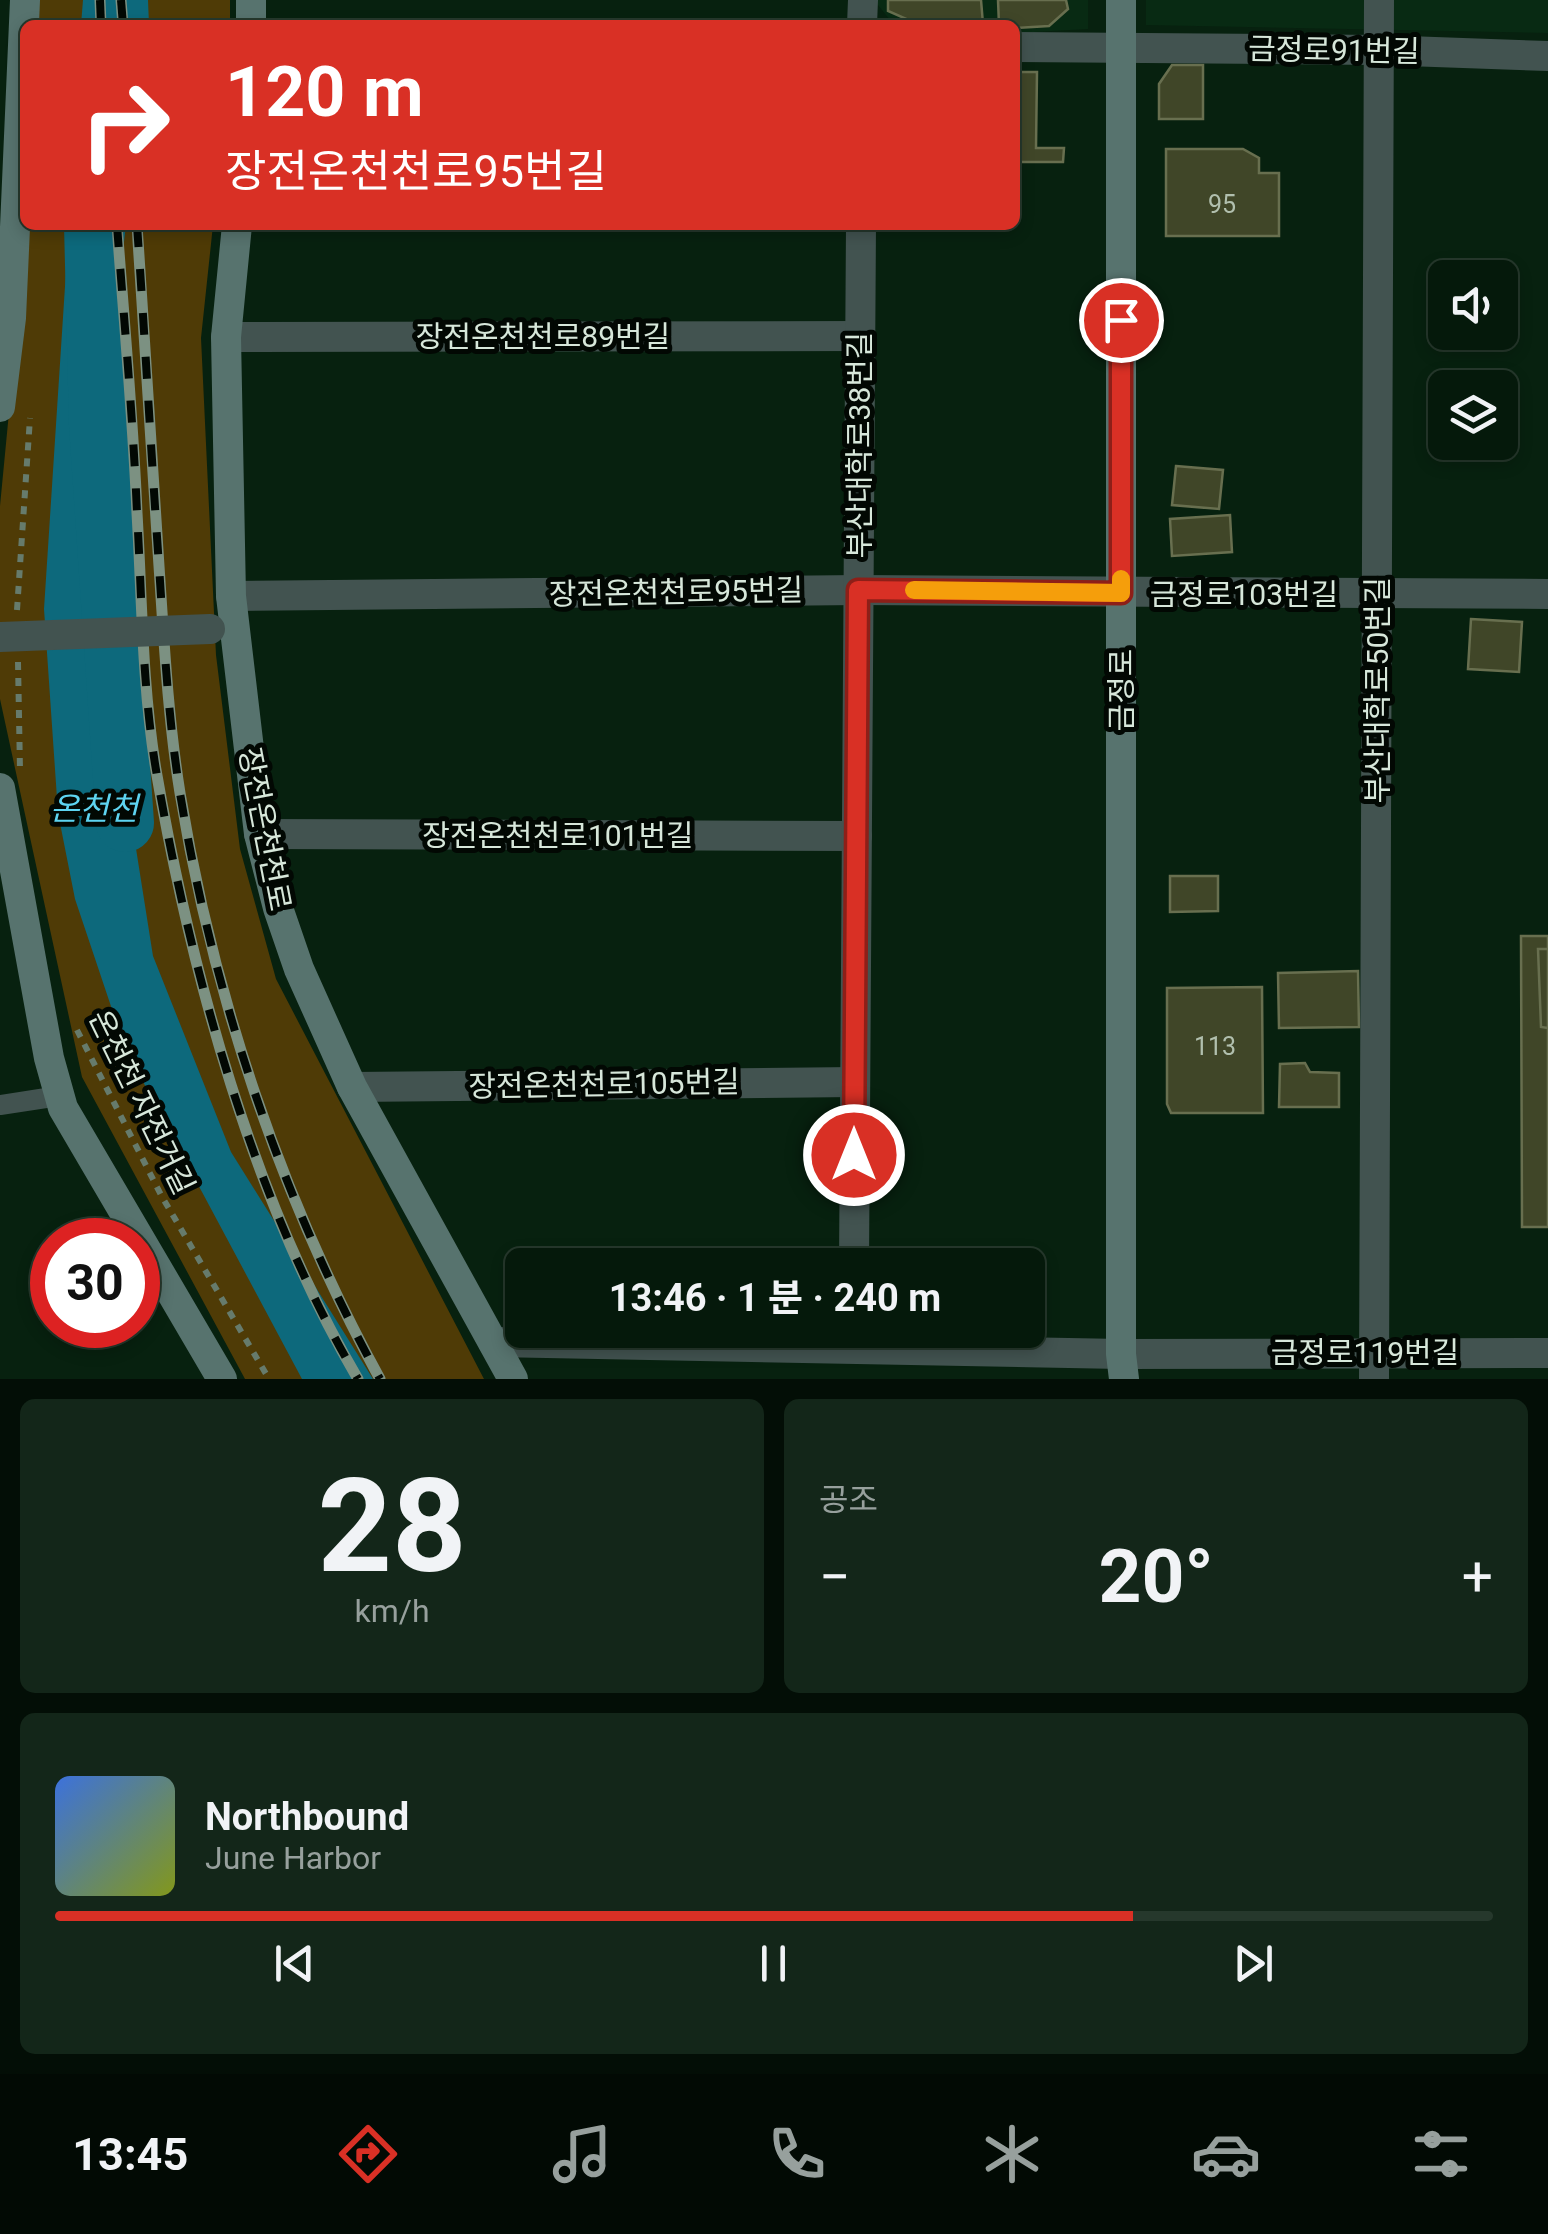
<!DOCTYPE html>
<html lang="ko">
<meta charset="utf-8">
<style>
:root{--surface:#05190b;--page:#132619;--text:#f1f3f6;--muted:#97a09d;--line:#26382c;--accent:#d93025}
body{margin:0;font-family:Roboto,"Noto Sans KR",sans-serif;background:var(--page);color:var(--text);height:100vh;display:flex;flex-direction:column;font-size:38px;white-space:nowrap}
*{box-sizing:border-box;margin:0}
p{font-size:32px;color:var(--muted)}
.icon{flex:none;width:55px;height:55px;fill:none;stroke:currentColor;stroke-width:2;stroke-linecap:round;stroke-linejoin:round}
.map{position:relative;height:1379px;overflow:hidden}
.side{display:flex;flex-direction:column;gap:20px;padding:20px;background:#030e06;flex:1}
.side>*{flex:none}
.guide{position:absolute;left:20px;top:20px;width:1000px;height:210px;border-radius:15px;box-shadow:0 5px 15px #0003,0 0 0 2px var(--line);background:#d93025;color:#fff;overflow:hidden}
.tools{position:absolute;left:1428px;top:260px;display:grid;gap:20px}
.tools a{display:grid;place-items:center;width:90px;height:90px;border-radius:15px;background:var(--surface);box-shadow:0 5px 15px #0003,0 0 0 2px var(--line);font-size:50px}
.speed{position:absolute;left:30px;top:1218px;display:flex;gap:20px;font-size:50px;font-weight:700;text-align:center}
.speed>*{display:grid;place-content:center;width:130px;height:130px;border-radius:50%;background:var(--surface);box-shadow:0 5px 15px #0003,0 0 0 2px var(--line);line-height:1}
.speed .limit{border:15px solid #d22;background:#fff;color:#111}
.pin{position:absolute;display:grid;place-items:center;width:85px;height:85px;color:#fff;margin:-42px;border:5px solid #fff;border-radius:50%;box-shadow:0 2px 10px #0007}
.me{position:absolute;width:110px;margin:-55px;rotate:0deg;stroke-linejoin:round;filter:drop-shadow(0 0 8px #0008)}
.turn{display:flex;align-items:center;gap:35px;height:210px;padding:0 40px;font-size:45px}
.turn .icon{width:130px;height:130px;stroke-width:2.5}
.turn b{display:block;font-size:70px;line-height:85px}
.big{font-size:75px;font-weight:700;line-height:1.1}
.side .card{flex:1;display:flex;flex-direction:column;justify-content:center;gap:15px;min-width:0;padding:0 35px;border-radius:15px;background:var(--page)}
.side .dial{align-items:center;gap:0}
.dial b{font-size:130px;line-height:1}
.song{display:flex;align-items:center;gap:30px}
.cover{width:120px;height:120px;border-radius:15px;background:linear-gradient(135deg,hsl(220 70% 55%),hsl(70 70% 35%))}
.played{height:10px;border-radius:5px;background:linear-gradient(90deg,var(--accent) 75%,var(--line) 75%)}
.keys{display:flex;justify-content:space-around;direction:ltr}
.heat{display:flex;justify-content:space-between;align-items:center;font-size:55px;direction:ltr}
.side .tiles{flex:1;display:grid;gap:20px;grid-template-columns:1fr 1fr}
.card:last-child{grid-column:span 2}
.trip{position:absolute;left:505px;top:1248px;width:540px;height:100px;border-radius:15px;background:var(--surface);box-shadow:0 5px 15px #0003,0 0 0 2px var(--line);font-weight:700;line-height:100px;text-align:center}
.tab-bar{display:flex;height:160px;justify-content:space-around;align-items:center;background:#020a04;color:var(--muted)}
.tab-bar .icon{width:70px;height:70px}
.tab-bar .active{color:var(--accent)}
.tab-bar b{font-size:45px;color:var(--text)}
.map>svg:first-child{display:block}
</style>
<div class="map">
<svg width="1548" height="1379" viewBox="0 0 1548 1379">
<rect width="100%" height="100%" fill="#07210f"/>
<g fill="#082a13">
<path d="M874 0H1088V29L1015 33V25H894Z"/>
<path d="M1146 0H1548V33L1146 25Z"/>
</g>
<g fill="#4f3b06">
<rect x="33" y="0" width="197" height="25"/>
<path d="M27 225H213L201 338 216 655 240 849 276 979 484 1379H245L82 1077 0 699V506Z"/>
</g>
<g fill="#0d697c">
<path d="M83 0H148L149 25H81Z"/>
<path d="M69 225H126L88 545 153 956 231 1152 373 1379H302L125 1048 75 899 58 813 44 609Z"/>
</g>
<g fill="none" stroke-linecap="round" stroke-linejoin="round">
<path stroke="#0d697c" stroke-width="58" d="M93 225 98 426 125 823"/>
</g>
<g fill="#404628" stroke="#686f4f" stroke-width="2.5">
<path d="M888 0H981L983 24 913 22 888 11Z"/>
<path d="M998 0H1066L1068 9 1049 26 1015 28V25H999Z"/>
<path d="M1172 65H1203V119H1159V84Z"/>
<path d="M1015 72H1037L1036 148H1064L1063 162H1015Z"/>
<path d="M1166 149H1243L1259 158V173H1279V236H1166Z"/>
<path d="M1176 466 1223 470 1219 509 1172 505Z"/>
<path d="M1230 515 1232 552 1172 556 1170 519Z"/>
<path d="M1471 619 1522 622 1519 672 1468 669Z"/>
<path d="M1170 876H1218V911L1170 912Z"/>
<path d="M1521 936H1548V1227H1522Z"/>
<path d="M1538 949H1548V1028L1541 1027Z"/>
<path d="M1358 971 1359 1027 1279 1028 1278 973Z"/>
<path d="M1262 987 1263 1113H1171L1167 1104V988Z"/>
<path d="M1305 1063 1310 1072 1339 1073V1107H1279L1280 1064Z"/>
</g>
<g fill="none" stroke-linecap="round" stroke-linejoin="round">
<g stroke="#667b6c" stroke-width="6" stroke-dasharray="8 8" stroke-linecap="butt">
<path d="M17 610 30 418"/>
<path d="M18 662 20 770"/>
<path d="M77 1030 161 1195 269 1379"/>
</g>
<path stroke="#425350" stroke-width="20" d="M0 1105 59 1096"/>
<g stroke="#425350" stroke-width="30">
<path d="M862 25 863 0"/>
<path d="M1015 47 1379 50 1548 56"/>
<path d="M226 337 860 336"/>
<path d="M231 596 859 590 1548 594"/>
<path d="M259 834 857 836"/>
<path d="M352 1087 855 1082"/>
<path d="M854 1265 861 225"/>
<path d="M493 1342 1121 1354 1548 1353"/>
<path d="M1374 1379 1379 0"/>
</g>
<g stroke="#57736e" stroke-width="30">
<path d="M1121 0V1354L1124 1379"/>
<path d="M251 25V0"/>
<path d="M237 225 226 337 231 596 259 834 278 908 299 969 352 1087 513 1379"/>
<path d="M0 407 11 318 25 0"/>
<path d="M0 788 49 1058 63 1108 222 1379"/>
</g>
<defs>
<g id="rail">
<path d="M100 0 101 25"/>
<path d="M121 0 123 25"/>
<path d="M117 225C124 321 133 417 137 513 142 598 142 685 156 770 191 973 253 1201 358 1379"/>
<path d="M137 225C145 339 151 452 159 566 164 641 168 718 180 793 213 996 281 1198 380 1379"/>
</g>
</defs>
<use href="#rail" stroke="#7c9182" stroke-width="11"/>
<use href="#rail" stroke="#020803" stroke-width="8" stroke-dasharray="22" stroke-linecap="butt"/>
<path stroke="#425350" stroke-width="30" d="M0 637 210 629"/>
</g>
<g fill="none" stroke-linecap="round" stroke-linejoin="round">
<defs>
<path id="route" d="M854 1155 858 590 1121 593V320"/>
</defs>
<use href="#route" stroke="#8d1f18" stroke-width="25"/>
<use href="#route" stroke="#d93025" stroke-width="18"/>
<path stroke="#f59e0b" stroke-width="18" d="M914 590 1121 593V579"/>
</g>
<g text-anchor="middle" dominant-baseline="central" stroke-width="10" stroke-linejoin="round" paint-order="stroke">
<g font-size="25" fill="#b1bfae">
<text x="1222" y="204">95</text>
<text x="1215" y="1046">113</text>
</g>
<g font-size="30" fill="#d7e7da" stroke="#020803">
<text transform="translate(1334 50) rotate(1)">금정로91번길</text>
<text x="543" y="336">장전온천천로89번길</text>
<text transform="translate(859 445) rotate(-90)">부산대학로38번길</text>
<text transform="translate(676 592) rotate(-1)">장전온천천로95번길</text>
<text x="1244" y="594">금정로103번길</text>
<text transform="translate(1121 690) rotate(-90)">금정로</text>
<text transform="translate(1377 690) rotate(-90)">부산대학로50번길</text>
<text transform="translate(265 829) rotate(79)">장전온천천로</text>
<text x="558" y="835">장전온천천로101번길</text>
<text transform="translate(604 1084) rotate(-1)">장전온천천로105번길</text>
<text transform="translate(142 1102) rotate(64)">온천천 자전거길</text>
<text x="1365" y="1352">금정로119번길</text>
</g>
<g font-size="32" font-style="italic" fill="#5ed4f1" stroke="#020803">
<text x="94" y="809">온천천</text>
</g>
</g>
</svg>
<div class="tools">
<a><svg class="icon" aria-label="sound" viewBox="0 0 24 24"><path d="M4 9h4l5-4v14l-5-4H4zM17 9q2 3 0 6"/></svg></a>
<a><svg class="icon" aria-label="layers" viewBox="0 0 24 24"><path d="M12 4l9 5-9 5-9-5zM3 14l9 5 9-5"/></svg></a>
</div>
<div class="speed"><div class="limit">30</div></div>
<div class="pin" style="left:1121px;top:320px;background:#d93025"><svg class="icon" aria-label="arrive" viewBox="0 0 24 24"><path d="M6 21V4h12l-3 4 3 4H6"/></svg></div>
<svg class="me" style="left:854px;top:1155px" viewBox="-20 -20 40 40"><circle r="17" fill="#d93025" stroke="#fff" stroke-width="3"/><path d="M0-11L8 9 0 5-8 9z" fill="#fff"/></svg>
<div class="trip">13:46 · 1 분 · 240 m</div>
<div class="guide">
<div class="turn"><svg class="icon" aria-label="right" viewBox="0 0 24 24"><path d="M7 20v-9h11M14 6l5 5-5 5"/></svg><div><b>120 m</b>장전온천천로95번길</div></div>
</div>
</div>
<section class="side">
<div class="tiles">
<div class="card dial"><b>28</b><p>km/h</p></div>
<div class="card"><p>공조</p>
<div class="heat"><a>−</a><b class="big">20°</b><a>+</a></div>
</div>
<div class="card">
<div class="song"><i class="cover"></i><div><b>Northbound</b><p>June Harbor</p></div></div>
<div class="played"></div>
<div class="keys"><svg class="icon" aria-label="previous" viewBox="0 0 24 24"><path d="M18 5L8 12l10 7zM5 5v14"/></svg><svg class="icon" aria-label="pause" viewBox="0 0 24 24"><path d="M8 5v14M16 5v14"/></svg><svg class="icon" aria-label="next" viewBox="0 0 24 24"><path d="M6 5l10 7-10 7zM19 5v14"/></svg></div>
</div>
</div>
</section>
<nav class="tab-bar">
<b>13:45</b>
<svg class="icon active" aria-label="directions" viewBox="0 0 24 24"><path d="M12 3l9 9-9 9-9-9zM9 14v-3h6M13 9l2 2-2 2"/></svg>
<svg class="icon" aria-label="music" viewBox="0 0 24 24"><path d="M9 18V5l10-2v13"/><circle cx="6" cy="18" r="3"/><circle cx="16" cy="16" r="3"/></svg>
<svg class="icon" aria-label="phone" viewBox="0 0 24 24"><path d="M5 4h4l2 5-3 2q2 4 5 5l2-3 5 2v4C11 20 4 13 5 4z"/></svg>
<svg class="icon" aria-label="climate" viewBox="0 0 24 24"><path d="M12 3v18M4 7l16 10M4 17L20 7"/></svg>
<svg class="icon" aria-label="car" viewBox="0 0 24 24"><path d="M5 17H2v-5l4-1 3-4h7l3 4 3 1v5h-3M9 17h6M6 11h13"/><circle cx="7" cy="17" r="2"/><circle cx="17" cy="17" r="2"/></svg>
<svg class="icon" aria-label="filters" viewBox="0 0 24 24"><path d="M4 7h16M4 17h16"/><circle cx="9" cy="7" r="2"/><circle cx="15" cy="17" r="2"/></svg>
</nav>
